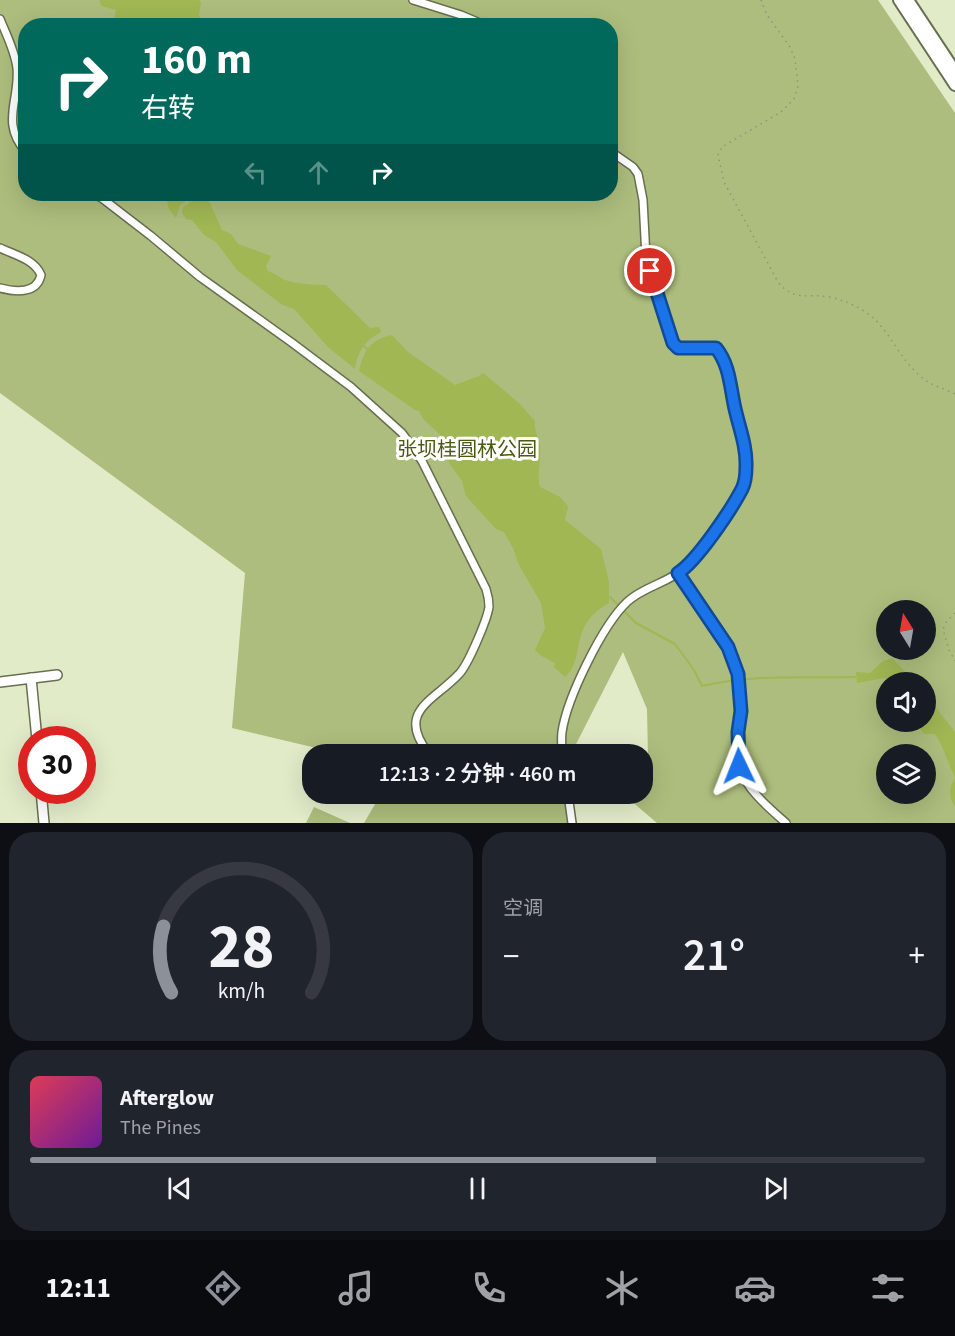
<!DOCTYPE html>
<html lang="zh">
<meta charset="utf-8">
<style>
:root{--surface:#171b24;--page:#20242c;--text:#f1f3f6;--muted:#9ea1a6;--line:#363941;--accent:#8c9099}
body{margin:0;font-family:"Source Sans 3","Noto Sans SC",sans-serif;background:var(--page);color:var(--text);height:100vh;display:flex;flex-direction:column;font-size:22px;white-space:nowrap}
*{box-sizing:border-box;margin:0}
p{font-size:20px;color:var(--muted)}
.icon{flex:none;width:33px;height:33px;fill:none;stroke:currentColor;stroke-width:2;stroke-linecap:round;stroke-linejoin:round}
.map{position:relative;height:823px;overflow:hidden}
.drawer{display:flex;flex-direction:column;gap:9px;padding:9px;background:#0d0f14;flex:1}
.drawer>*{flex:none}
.banner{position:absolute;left:18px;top:18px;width:600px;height:183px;border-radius:24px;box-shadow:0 6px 24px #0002;background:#00695c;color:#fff;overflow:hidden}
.needle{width:39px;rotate:349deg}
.fabs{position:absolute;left:876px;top:600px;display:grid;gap:12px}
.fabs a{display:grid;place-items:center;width:60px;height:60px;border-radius:50%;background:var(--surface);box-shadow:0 6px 24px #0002;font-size:30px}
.speed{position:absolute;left:18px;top:726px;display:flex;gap:12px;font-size:30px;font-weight:700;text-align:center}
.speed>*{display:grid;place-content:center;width:78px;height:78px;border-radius:50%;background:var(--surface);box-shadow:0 6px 24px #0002;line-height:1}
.speed .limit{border:9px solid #d22;background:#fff;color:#111}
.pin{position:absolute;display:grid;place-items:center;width:51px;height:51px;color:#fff;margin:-26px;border:3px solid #fff;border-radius:50%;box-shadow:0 2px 6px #0007}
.me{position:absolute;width:66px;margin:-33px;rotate:358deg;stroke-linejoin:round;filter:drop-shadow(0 0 4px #0008)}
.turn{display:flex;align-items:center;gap:21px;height:126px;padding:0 24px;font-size:27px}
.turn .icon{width:78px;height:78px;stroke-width:2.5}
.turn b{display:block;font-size:42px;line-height:51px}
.lanes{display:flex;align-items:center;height:57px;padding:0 24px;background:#0003;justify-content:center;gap:30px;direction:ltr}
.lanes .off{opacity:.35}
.big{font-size:45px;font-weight:600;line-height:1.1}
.drawer .tile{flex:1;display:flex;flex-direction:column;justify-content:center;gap:9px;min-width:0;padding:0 21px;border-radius:24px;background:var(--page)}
.drawer .dial{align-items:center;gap:0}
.dial svg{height:156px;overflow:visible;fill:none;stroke:var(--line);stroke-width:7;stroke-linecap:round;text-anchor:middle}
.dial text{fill:var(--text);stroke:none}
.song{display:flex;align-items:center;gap:18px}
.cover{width:72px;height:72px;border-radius:9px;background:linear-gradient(135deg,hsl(350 70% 55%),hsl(280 70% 35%))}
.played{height:6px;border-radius:3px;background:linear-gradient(90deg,var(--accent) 70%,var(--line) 70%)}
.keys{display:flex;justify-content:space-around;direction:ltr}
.heat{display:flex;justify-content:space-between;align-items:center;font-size:33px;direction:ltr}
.drawer .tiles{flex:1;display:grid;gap:9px;grid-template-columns:1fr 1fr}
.tile:last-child{grid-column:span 2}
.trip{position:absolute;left:302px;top:744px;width:351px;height:60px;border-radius:24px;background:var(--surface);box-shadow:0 6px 24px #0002;font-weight:600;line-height:60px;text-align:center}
.dock{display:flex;height:96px;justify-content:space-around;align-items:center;background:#090b0e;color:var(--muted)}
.dock .icon{width:42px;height:42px}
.dock .active{color:var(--accent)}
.dock b{font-size:27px;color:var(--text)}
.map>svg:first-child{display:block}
</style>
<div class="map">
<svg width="955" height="823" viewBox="0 0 955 823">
<rect width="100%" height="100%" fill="#e1ebc8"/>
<g fill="#acbd7d" fill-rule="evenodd">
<path d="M0 0H878L955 113V823H657L623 794H642V765L648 756 647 709 623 652 573 750V754H334L329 751 232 728 245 573 0 393ZM26 26H610V194H26ZM886 610H926V650H886ZM886 682H926V722H886ZM886 754H926V794H886Z"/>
<path d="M381 794H574V823H364Z"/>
<path d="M314 807 350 823H306Z"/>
</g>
<g fill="#a0b754">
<path d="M99 0H199L201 3 199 15 202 25H113L116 10 102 6Z"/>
<path d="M165 194H196L180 205 176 218 169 209Z"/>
<path d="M202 196 208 199 222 230 231 234 238 244 271 256 266 266 268 271C276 274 279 277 285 280 296 284 315 285 326 285L370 328 379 327 381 332C364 341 358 351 355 369L328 347 294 309 281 304 237 270 216 242 204 235 192 220 186 219 182 213 183 207Z"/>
<path d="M392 335 408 352 455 385 479 376 483 373 519 403 535 421C534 430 538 436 540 445 542 460 536 472 540 487L560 497 568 506 565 520 601 549 609 582V603C597 609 587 619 582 632 576 648 579 664 565 677L554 667 555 663 540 655 535 650 545 628 541 603 519 565 513 548 504 532 496 529 466 496 462 481 449 463 445 439 424 420 419 411 415 410 359 371C364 350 370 340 392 335Z"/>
<path d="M892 658 915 682H891L884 678 857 683 856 672 870 673 883 661Z"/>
<path d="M926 695 955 732V807C948 795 949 789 955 777 947 762 944 747 935 734H924L915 722H926Z"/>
</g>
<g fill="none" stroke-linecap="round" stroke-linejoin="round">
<g stroke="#a0b754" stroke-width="2">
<path d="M190 202V197"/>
<path d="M363 345 367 349"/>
<path d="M610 597 636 623 675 644 694 670 702 686C756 674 801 678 855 677"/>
</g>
<defs>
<g id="minor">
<path d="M413 0 461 15 487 26"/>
<path d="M0 19C6 34 15 51 17 68 20 100 0 123 26 152"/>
<path d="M94 194 103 199 151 236 200 277 291 342 351 387 402 433 422 461 486 589C488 595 489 601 489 607 487 620 468 665 459 674 434 701 395 711 429 754"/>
<path d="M0 248C15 255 34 259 41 275 37 294 16 292 0 288"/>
<path d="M678 573C698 604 728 640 738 675 743 694 740 712 738 730 737 740 736 757 739 767 747 790 769 808 786 823"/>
<path d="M562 754C562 747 561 739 562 732 567 698 602 626 627 602 644 586 669 583 686 567 701 553 732 508 742 489 744 484 745 477 746 471 749 451 740 432 736 413 731 391 731 367 716 349L678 348 673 343 646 257 643 200 638 174 633 167 610 151"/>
<path d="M568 794 572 823"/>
</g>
<g id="tertiary">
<path d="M31 678 37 740"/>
<path d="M0 682 57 675"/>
<path d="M41 790 44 823"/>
</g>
<g id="secondary">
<path d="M899 0 955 85"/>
<path d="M908 0 955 71"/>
</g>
</defs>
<use href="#minor" stroke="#676f50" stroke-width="10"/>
<use href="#tertiary" stroke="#676f50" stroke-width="12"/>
<use href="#secondary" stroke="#676f50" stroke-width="14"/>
<g stroke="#8f967c" stroke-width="1.5" stroke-dasharray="1.5 4.5" stroke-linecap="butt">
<path d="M761 0 767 15 790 47 795 59 798 86 794 99 781 112 722 147 718 155 724 182 778 282C794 302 808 293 829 297 842 300 853 304 864 311 887 325 896 353 915 371 930 387 938 385 955 394"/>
<path d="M955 613 947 621 943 629 949 650 955 661"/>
</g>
<use href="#minor" stroke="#fff" stroke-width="7"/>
<use href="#tertiary" stroke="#fff" stroke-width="9"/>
<use href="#secondary" stroke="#fff" stroke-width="10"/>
</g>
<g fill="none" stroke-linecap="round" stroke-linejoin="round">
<defs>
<path id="route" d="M650 271 673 343 678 348H716C729 364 730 384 734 404 738 425 747 445 746 467 746 474 745 483 742 489 731 510 697 561 678 573L728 647 738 674 741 711 738 732 739 766"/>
</defs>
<use href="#route" stroke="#114b97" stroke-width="15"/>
<use href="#route" stroke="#1a73e8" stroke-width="10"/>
</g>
<g text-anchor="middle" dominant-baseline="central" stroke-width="6" stroke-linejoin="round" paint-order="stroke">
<g font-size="20" fill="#4c5a11" stroke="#fff">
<text x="467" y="450">张坝桂圆林公园</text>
</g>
</g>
</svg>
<div class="fabs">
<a><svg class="needle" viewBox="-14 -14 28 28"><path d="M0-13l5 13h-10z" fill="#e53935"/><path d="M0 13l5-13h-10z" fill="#9ea1a6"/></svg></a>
<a><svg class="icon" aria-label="sound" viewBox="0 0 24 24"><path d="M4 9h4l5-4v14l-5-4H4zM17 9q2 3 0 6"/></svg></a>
<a><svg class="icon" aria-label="layers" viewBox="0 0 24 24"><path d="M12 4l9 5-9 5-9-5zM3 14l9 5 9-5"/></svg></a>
</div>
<div class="speed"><div class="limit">30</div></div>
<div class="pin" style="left:650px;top:271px;background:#d93025"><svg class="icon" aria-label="arrive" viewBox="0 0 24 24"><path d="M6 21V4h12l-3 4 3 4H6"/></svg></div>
<svg class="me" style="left:739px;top:766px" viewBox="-20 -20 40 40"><path d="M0-17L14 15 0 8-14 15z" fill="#1a73e8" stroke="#fff" stroke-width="4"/></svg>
<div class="trip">12:13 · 2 分钟 · 460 m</div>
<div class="banner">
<div class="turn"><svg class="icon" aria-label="right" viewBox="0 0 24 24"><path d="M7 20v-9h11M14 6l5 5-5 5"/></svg><div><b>160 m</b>右转</div></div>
<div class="lanes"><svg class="icon off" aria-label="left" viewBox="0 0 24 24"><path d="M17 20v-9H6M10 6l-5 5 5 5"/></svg><svg class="icon off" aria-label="ahead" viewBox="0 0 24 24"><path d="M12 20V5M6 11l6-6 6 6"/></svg><svg class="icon" aria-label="right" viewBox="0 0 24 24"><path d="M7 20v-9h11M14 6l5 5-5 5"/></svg></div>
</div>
</div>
<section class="drawer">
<div class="tiles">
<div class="tile dial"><svg viewBox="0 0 100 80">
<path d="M14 69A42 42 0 1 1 86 69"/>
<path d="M14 69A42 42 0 0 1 10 35" stroke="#8c9099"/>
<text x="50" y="56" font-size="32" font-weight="700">28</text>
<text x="50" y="72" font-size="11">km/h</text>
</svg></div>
<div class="tile"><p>空调</p>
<div class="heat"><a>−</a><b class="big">21°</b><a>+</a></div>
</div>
<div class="tile">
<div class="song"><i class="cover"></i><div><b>Afterglow</b><p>The Pines</p></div></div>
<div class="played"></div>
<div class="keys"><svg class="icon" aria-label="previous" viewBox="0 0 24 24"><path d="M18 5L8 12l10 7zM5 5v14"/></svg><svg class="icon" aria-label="pause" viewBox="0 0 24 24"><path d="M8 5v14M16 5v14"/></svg><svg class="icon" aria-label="next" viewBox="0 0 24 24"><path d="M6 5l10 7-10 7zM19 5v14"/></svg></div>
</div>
</div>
</section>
<nav class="dock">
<b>12:11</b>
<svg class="icon active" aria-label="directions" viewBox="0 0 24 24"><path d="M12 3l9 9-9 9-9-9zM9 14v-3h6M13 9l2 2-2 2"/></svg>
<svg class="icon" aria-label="music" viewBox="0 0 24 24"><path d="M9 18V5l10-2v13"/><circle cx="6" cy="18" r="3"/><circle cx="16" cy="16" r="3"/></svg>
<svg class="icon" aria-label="phone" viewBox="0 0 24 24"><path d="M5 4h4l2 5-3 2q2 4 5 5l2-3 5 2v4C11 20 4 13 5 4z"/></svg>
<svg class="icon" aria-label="climate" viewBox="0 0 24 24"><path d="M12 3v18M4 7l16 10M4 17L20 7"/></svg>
<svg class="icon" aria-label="car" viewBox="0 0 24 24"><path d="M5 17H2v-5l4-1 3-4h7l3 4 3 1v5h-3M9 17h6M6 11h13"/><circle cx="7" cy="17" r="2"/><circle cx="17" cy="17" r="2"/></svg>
<svg class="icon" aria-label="filters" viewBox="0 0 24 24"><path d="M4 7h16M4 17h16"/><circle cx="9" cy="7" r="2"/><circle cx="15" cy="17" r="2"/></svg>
</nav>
